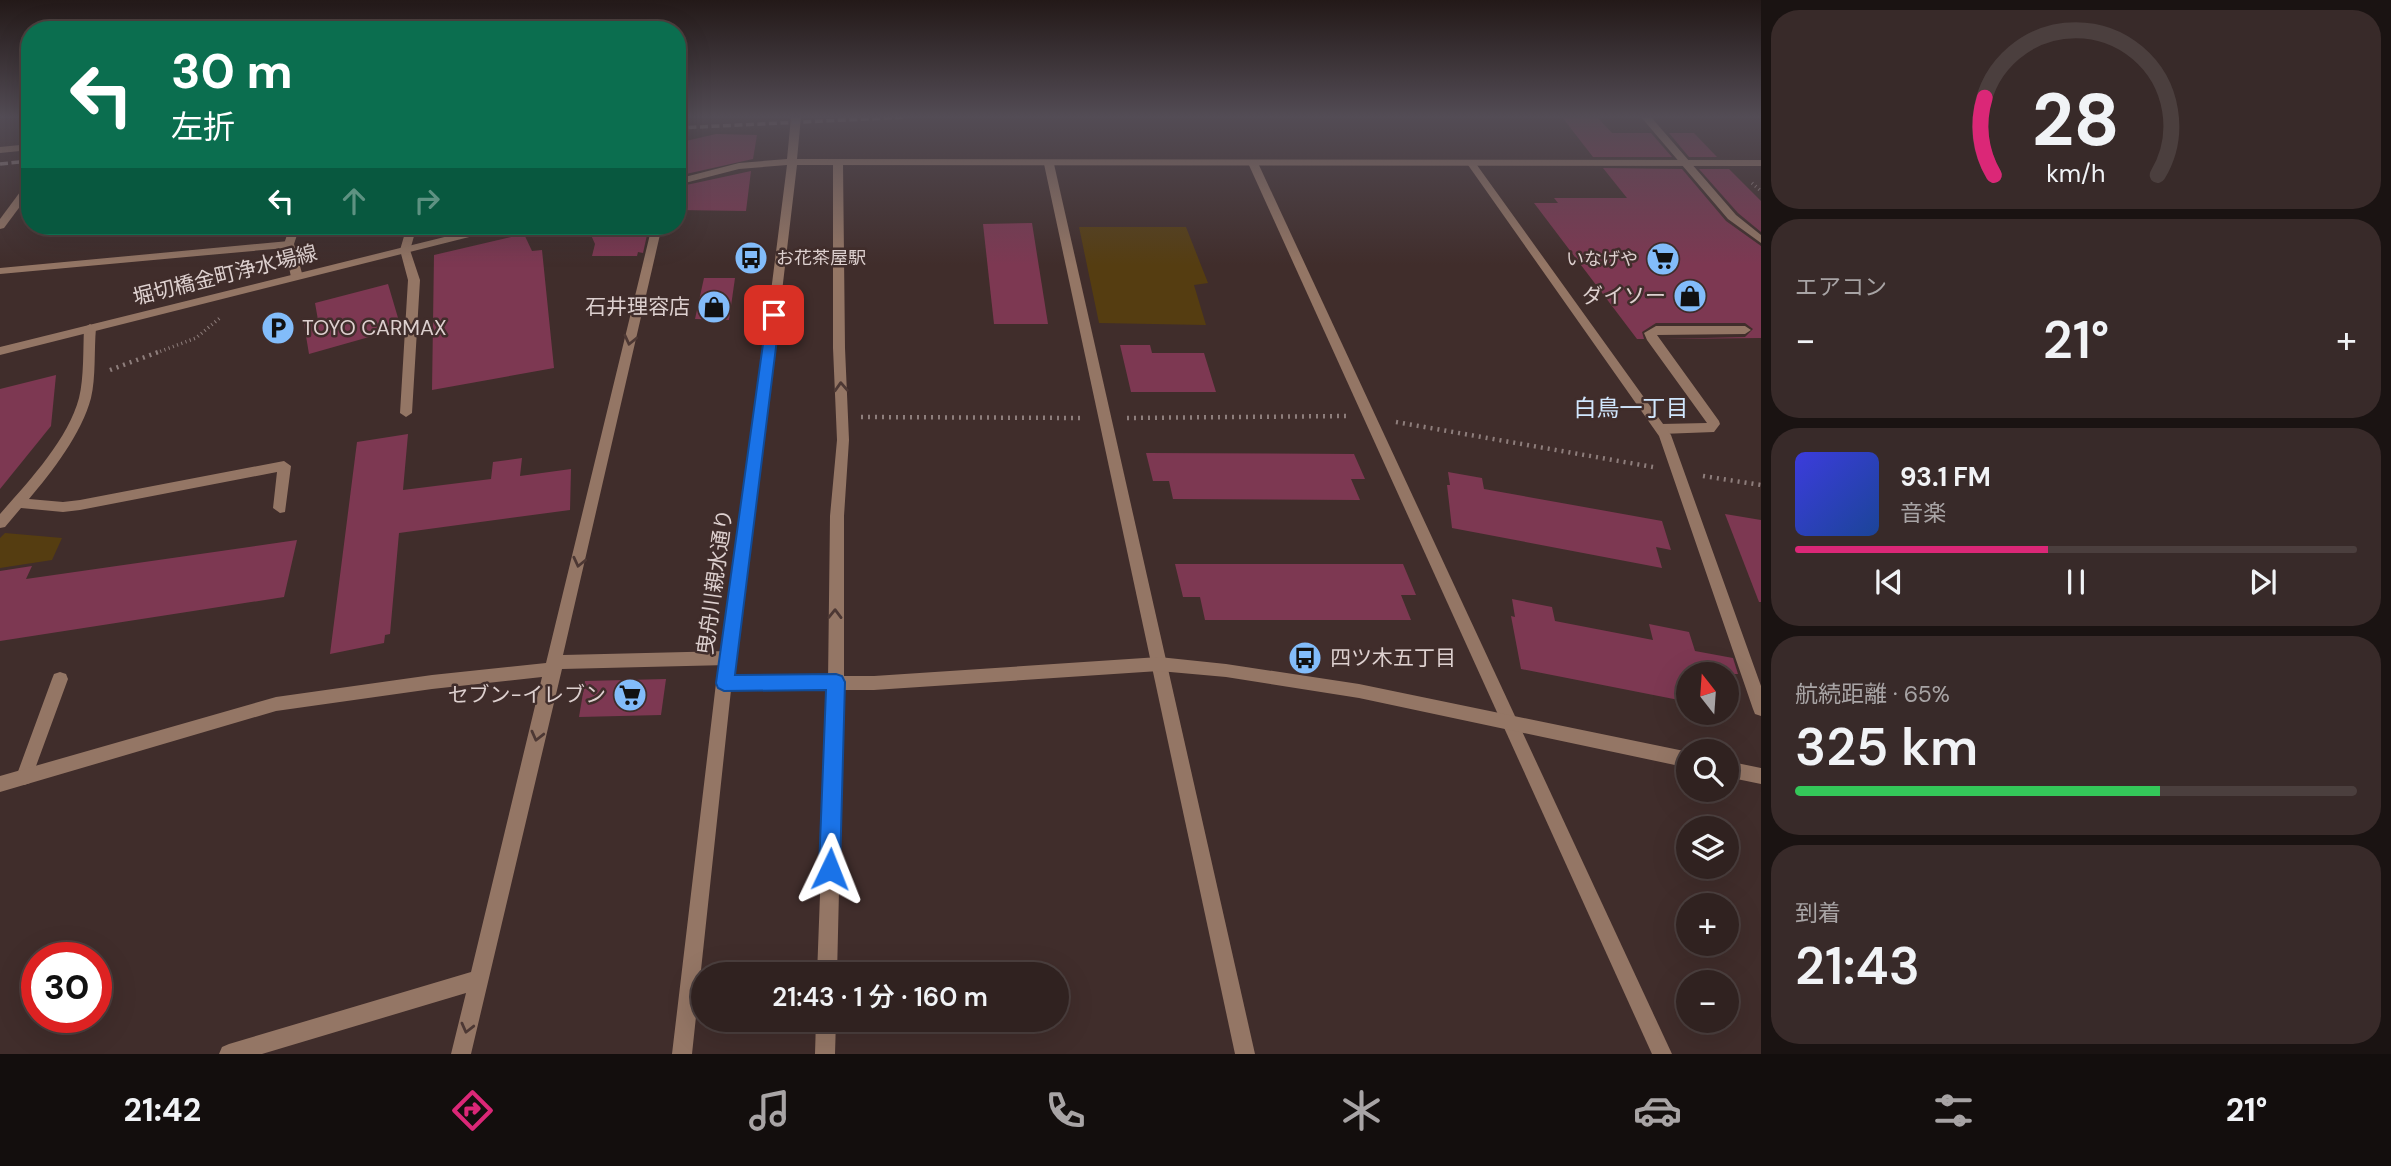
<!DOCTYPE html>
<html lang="ja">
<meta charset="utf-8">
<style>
:root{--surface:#302220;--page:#382a29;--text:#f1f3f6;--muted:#a8a4a5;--line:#4b3f3e;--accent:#db2777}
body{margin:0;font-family:"DM Sans","Noto Sans JP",sans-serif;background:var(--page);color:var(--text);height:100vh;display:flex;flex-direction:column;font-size:26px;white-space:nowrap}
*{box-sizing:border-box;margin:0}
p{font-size:23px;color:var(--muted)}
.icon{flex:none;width:38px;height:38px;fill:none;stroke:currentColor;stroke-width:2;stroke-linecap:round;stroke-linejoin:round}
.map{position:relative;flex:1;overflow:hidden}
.details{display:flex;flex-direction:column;gap:10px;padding:10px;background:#1a1312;width:630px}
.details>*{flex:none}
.banner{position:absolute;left:21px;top:21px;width:665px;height:214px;border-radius:28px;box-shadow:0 7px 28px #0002,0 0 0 2px var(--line);background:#0b6e4f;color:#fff;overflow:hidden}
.needle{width:46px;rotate:343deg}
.fabs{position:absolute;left:1676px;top:662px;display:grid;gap:14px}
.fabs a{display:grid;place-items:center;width:63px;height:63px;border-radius:50%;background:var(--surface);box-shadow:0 7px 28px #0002,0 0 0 2px var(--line);font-size:35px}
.speed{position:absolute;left:21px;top:942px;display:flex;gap:14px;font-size:35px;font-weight:700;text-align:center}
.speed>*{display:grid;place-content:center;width:91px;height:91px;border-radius:50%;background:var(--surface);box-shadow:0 7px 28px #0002,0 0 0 2px var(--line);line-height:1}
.speed .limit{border:10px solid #d22;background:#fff;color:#111}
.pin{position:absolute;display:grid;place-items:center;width:60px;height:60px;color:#fff;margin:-30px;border-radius:14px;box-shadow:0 4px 10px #0006}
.me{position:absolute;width:77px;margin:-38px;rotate:2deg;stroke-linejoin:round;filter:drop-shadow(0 0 5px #0008)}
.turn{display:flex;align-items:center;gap:24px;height:147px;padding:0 35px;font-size:32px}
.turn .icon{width:91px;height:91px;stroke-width:2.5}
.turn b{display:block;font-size:49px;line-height:60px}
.lanes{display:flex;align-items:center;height:66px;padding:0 35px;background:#0003;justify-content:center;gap:35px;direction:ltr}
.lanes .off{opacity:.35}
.big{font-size:52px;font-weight:600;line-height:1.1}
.details .tile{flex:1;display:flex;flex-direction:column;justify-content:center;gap:10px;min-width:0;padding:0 24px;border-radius:28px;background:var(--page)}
.details .dial{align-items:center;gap:0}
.dial svg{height:182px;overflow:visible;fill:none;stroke:var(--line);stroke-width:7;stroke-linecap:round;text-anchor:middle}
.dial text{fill:var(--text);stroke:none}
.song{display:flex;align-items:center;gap:21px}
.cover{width:84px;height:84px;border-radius:10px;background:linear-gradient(135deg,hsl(240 70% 55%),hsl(220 70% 35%))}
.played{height:7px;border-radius:4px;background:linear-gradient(90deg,var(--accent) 45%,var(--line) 45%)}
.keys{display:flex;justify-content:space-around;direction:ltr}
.heat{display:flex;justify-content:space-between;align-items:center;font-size:38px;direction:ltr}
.charge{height:10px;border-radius:5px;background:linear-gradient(90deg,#34c759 65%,var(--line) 0)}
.trip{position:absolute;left:691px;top:962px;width:378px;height:70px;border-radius:35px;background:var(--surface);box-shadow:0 7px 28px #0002,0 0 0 2px var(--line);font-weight:600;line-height:70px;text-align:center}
.menu{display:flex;height:112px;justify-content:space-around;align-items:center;background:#130e0d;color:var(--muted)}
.menu .icon{width:49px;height:49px}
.menu .on{color:var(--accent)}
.menu b{font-size:32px;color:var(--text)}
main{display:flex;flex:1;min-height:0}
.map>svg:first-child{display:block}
</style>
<main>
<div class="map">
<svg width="1761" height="1054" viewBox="0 0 1761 1054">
<rect width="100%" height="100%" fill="#402d2b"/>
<g fill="#553d11">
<path d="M1079 227H1186L1208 283 1194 285 1206 325 1099 323Z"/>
<path d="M5 533 62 538 52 560 0 568V538Z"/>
</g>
<g fill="#7d3852">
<path d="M1562 117H1597L1612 133H1651L1672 157H1593Z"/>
<path d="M1669 133H1694L1717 157H1689Z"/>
<path d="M716 134 757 135 753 159 677 176V143Z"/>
<path d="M1603 168 1682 169 1726 221 1761 246V338L1663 339 1745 337 1753 329 1745 323H1656L1642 332 1644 339H1637L1534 203H1558L1554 198H1627Z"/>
<path d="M1699 169H1729L1761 201V232L1738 213Z"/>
<path d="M751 171 746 211 677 210V187Z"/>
<path d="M1032 223 1048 324H994L983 224Z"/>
<path d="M587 226H649L643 253 638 252 637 256H592L595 244Z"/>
<path d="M524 234 532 251 542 250 554 368 432 390 434 255Z"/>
<path d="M704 278H735L729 320 695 319Z"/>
<path d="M388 284 401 328 309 354 304 324 318 320 315 303Z"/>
<path d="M1120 345H1150L1152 353H1204L1216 392H1131Z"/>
<path d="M56 375 51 426 0 489V389Z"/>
<path d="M408 434 403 490 491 479 493 462 522 458 520 476 571 469 570 510 399 533 390 634 385 635 384 643 330 654 357 442Z"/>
<path d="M1146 453 1354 454 1365 479H1351L1360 500 1173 499 1169 481H1153Z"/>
<path d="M1448 472 1482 478 1484 489 1662 521 1671 550 1656 547 1662 568 1452 528 1447 485H1450Z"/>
<path d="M1725 514 1761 520V602H1759Z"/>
<path d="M297 540 284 597 0 641V571L32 566 26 579Z"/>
<path d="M1175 564H1403L1416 595H1401L1411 620H1205L1200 597H1183Z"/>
<path d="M1512 599 1552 607 1555 621 1653 640 1649 624 1689 632 1695 651 1733 658 1738 674H1689V702L1521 669 1511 616 1515 617Z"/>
<path d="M666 679 661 715 579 717 585 681Z"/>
</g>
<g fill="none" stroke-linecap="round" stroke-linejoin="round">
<g stroke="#8e7e7c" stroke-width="3.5" stroke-dasharray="1 3.5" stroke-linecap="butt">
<path d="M1752 183 1761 191"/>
<path d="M314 234 390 226"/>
<path d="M156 353 196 338 221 317"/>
</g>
<g stroke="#8e7e7c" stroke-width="4.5" stroke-dasharray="2 5" stroke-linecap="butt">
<path d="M110 370 161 351"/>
<path d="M861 417 1084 418"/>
<path d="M1127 418 1346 416"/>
<path d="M1396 422 1653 467"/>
<path d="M1703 476 1761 485"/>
</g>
<g fill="#947665" fill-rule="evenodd">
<path d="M30 183V193L4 228 0 229V219L26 184Z"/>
<path d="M290 226H300L294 244 289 247 284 244Z"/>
<path d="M407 226H417L410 250 420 280 412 413 406 417 400 413 408 280 400 250Z"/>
<path d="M90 324 96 328C94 349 96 378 91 398 82 433 52 472 29 499L63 502 80 500 284 461 291 466 285 512 280 513 273 508 277 472 80 510 63 512 21 508 5 527 0 528V514C28 482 68 440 79 398 84 378 83 349 84 328Z"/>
<path d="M1656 326H1745L1751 330 1745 334 1657 335 1719 421 1720 424 1714 432 1661 434 1655 429 1661 424 1707 423 1647 340 1644 333Z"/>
<path d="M60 672 66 674 68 679 32 777 30 783 24 785 18 783 16 777 52 679 54 674Z"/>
</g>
<g fill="#947665" fill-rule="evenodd">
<path d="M1641 117H1651L1736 215 1761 235V243L1728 219Z"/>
<path d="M30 144V150L0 153V147Z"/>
<path d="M838 160 843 163 845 348 849 440 844 516V682L837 975H817L828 682 830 516 837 440 833 348V163Z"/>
<path d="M1049 161 1054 164 1255 1054H1235L1044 164Z"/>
<path d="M1250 161 1258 163 1672 1054H1652L1248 163Z"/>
<path d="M1468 161H1474L1671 435 1761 686V716L1755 714 1753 709 1659 436 1468 165Z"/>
<path d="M652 226H662L563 655 728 651 733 653 736 658 733 663 728 665 562 669 471 1054H451L466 993 262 1054H219L222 1047 229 1044 471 972 542 677 432 689 276 711 0 792V776L276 697 432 675 546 663Z"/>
<path d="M289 241 294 244 303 277 301 279H293L291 277 285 248 0 274V268Z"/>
<path d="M816 1020H836L835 1054H815Z"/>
</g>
<g fill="#947665" fill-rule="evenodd">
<path d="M791 117H801L797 159 1761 160V166L797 165 767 418 733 676H874L1159 657 1226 664 1359 684 1689 752V768L1359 698 1226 677 1159 671 874 690H731L692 1054H672L716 683 755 418 787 165 739 169 677 185V179L739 163 787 159Z"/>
<path d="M489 226H506L505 228 0 355V347Z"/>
<path d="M1727 761 1761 768V784L1727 777Z"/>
</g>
<g stroke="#8f7f7e" stroke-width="3.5" stroke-dasharray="8 3.5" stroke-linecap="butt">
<path d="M677 128 907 117"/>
<path d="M0 164 30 161"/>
</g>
</g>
<defs><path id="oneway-chevron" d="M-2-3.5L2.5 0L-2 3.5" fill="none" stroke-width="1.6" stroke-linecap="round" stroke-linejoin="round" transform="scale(1.75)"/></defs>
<g stroke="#4d3834">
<use href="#oneway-chevron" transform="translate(630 340) rotate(103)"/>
<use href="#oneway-chevron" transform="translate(841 387) rotate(-93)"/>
<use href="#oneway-chevron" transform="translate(579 562) rotate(103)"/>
<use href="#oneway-chevron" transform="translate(835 614) rotate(-89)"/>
<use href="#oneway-chevron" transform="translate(537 736) rotate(104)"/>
<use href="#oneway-chevron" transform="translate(467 1028) rotate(104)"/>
</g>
<linearGradient id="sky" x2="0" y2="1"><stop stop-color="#231918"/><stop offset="0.44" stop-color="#534c55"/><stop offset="1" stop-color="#534c55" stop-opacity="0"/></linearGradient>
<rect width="1761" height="265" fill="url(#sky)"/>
<path fill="#1a73e8" stroke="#114b97" stroke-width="2" d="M774 311 780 315 735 675 836 674 842 676 845 682 840 869 837 877 830 880 822 877 819 869 826 690 724 691 718 688 716 683 767 315Z"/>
<defs>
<symbol id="bus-disc" viewBox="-11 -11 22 22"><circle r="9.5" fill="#82bcfa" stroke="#402d2b"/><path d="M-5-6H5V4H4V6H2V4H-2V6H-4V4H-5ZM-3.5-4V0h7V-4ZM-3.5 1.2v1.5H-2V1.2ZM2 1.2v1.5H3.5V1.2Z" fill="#111"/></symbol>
<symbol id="supermarket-disc" viewBox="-11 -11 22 22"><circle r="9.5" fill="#82bcfa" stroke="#402d2b"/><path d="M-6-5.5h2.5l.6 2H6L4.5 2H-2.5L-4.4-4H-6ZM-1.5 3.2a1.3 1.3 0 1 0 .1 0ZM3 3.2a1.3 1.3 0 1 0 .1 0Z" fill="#111"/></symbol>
<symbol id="shop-disc" viewBox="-11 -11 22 22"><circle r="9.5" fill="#82bcfa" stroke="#402d2b"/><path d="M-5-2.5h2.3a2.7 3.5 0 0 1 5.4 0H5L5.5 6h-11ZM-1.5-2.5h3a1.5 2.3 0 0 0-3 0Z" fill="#111"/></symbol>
<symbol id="parking-disc" viewBox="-11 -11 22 22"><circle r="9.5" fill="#82bcfa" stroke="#402d2b"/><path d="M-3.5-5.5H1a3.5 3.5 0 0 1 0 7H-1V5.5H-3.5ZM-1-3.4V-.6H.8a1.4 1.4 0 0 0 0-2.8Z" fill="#111"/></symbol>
</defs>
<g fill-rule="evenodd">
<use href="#bus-disc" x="732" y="239" width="38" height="38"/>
<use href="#supermarket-disc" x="1644" y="240" width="38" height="38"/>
<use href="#shop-disc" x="1671" y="277" width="38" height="38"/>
<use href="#shop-disc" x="695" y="288" width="38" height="38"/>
<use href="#parking-disc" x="259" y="309" width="38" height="38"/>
<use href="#bus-disc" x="1286" y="639" width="38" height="38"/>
<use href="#supermarket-disc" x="611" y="676" width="38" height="38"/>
</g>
<g text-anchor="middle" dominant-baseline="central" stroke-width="5" stroke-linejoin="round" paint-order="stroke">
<g font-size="18" fill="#ddd0cf" stroke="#402d2b" text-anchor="start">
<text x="776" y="258">お花茶屋駅</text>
<text x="1638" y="259" text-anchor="end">いなげや</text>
</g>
<g font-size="21" fill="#ddd0cf" stroke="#402d2b">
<text transform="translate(225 275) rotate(-14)">堀切橋金町浄水場線</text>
<text transform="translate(715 582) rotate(-82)">曳舟川親水通り</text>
</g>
<g font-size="21" fill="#ddd0cf" stroke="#402d2b" text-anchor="end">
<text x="1666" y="296">ダイソー</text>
<text x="690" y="307">石井理容店</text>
<text x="302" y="328" text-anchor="start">TOYO CARMAX</text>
<text x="1330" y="658" text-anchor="start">四ツ木五丁目</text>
<text x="606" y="695">セブン-イレブン</text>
</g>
<g font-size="23" fill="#d1e7fe" stroke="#402d2b">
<text x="1631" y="408">白鳥一丁目</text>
</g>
</g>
</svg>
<div class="fabs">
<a><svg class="needle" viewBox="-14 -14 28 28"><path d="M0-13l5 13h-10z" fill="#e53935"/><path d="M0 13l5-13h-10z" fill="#a8a4a5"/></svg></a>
<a><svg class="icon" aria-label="search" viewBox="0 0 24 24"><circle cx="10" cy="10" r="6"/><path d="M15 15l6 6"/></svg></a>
<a><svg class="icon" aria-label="layers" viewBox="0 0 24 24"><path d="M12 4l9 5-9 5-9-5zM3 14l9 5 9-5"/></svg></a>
<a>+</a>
<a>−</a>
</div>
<div class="speed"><div class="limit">30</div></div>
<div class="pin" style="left:774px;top:315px;background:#d93025"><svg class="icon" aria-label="arrive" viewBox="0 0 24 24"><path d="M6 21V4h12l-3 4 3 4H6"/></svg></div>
<svg class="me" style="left:830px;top:869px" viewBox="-20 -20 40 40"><path d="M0-17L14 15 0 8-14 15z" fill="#1a73e8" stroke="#fff" stroke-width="4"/></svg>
<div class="trip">21:43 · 1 分 · 160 m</div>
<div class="banner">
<div class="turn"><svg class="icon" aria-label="left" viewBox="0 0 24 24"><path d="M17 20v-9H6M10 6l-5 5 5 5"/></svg><div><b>30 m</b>左折</div></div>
<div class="lanes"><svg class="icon" aria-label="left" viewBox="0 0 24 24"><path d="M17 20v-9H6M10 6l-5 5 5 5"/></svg><svg class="icon off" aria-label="ahead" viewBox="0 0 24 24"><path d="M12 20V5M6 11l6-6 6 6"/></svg><svg class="icon off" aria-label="right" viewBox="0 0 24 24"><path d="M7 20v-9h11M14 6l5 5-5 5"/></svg></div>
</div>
</div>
<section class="details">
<div class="tile dial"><svg viewBox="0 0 100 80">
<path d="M14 69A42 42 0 1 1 86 69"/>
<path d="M14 69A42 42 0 0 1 10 35" stroke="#db2777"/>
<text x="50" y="56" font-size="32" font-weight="700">28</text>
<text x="50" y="72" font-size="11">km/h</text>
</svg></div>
<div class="tile"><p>エアコン</p>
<div class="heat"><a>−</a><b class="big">21°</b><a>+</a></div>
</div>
<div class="tile">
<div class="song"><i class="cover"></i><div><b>93.1 FM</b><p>音楽</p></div></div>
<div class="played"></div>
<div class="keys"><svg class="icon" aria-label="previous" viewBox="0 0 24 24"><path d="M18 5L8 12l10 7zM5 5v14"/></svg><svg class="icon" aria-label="pause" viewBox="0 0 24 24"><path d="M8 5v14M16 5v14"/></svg><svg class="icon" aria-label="next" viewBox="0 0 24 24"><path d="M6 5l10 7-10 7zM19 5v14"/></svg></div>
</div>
<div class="tile"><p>航続距離 · 65%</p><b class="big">325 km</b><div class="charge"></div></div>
<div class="tile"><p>到着</p><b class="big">21:43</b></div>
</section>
</main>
<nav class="menu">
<b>21:42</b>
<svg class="icon on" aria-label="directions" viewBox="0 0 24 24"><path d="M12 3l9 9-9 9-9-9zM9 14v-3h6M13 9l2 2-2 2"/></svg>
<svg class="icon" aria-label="music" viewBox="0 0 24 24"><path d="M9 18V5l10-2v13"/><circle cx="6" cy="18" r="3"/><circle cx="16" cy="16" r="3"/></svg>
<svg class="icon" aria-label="phone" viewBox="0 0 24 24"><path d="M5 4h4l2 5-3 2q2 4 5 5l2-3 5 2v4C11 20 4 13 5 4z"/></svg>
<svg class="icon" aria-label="climate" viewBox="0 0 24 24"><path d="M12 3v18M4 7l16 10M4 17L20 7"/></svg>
<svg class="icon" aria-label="car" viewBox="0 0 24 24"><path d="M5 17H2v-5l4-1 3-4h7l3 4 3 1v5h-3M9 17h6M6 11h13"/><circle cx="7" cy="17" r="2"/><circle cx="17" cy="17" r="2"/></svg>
<svg class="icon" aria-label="filters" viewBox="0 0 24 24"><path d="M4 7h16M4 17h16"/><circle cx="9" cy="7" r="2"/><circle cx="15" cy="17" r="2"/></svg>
<b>21°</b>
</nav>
